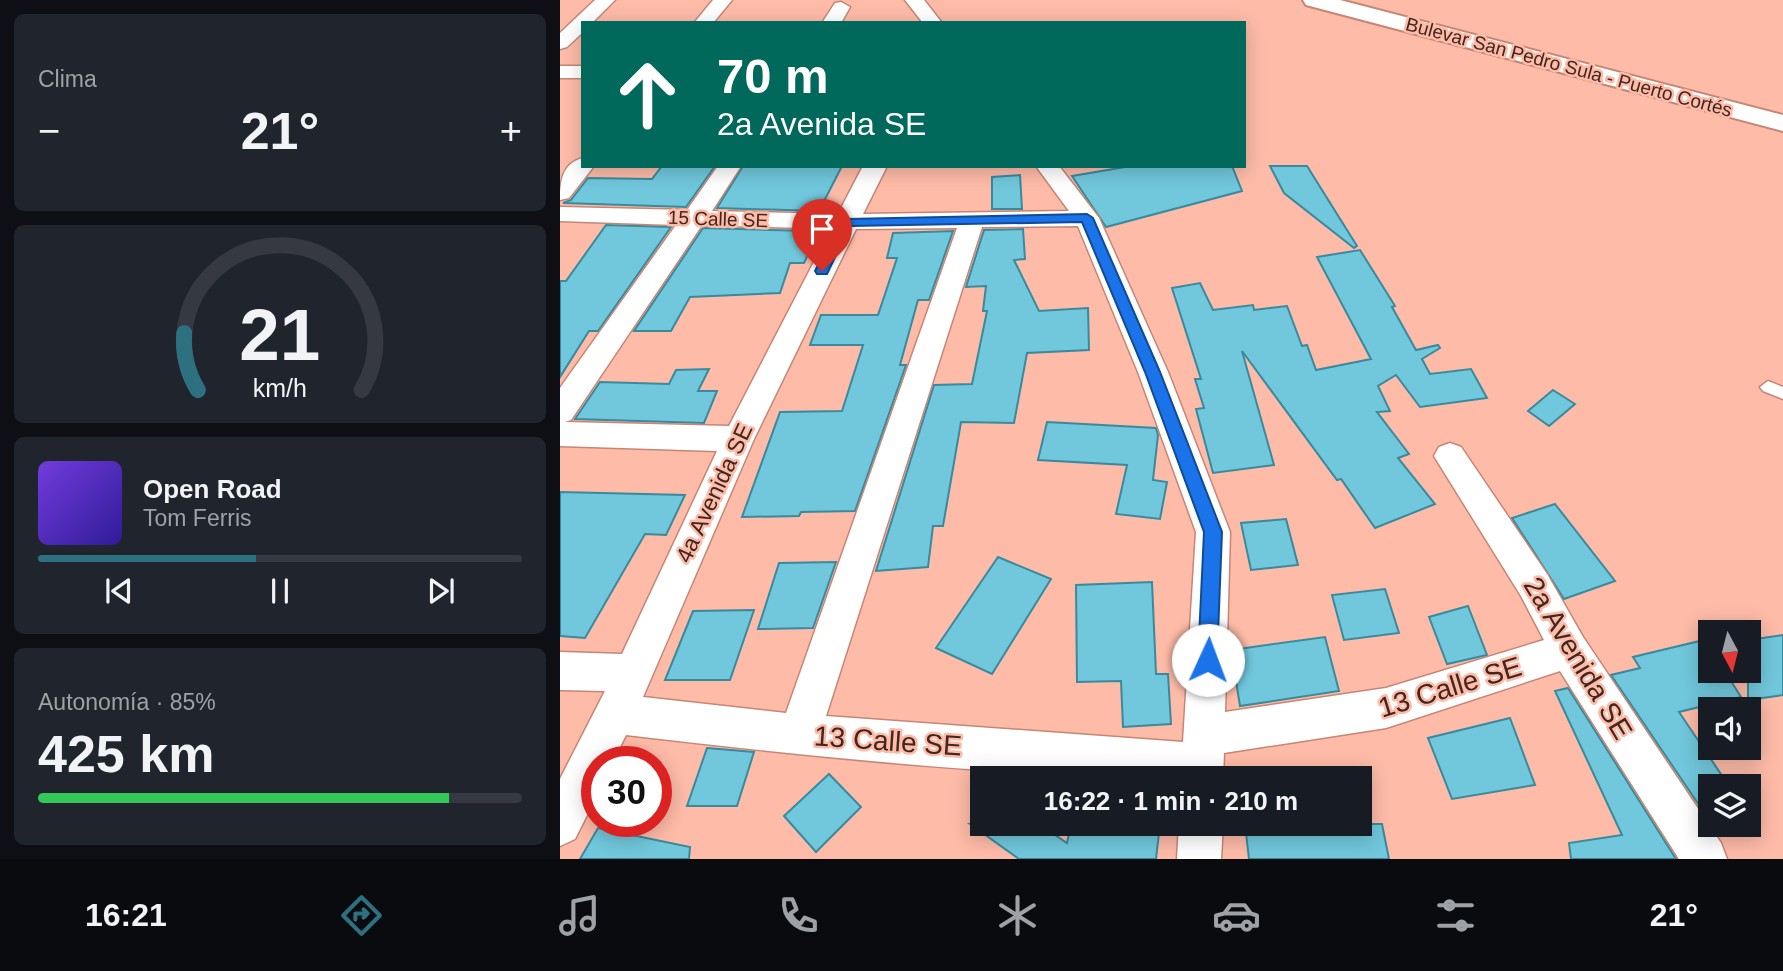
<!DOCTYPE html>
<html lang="es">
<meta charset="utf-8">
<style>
:root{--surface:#171b24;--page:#20242c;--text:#f1f3f6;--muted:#9ea1a6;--line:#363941;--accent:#2d7181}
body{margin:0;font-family:Arial,sans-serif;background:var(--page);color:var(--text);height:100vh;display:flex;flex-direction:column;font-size:26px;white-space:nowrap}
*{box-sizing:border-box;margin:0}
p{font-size:23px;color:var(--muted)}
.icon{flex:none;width:38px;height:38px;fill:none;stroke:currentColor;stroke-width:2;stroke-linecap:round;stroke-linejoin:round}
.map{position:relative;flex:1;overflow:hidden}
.panel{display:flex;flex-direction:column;gap:14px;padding:14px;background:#0d0f14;width:560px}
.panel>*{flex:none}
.hud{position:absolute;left:21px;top:21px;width:665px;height:147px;border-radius:0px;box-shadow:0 4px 18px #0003;background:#00695c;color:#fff;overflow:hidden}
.needle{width:46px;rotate:173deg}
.buttons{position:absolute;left:1138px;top:620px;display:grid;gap:14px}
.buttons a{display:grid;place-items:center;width:63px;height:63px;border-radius:0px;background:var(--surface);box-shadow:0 4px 18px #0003;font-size:35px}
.speed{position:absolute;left:21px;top:746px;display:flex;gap:14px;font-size:35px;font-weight:700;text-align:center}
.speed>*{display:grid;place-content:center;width:91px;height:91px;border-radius:50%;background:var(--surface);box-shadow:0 4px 18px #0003;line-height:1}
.speed .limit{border:10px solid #d22;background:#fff;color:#111}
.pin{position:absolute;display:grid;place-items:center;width:60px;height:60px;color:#fff;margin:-72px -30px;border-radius:50% 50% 50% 0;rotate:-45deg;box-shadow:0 0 7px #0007}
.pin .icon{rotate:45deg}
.me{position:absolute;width:77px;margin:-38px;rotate:2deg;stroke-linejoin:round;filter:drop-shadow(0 0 5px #0008)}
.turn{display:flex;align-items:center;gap:24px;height:147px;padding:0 21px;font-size:32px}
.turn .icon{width:91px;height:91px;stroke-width:2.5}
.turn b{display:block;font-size:49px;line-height:60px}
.big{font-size:52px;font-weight:600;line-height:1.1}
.panel .tile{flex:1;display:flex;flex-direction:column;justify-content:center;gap:10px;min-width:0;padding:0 24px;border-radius:10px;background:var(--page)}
.panel .dial{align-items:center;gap:0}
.dial svg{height:182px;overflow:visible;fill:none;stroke:var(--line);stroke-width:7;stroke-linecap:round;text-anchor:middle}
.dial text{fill:var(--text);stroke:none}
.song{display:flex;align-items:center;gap:21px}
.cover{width:84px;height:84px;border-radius:10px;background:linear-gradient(135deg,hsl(260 70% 55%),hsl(250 70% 35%))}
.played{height:7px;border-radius:4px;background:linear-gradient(90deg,var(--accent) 45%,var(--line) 45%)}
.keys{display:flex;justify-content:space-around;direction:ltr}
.heat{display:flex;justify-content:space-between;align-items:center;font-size:38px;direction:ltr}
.charge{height:10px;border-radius:5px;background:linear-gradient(90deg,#34c759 85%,var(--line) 0)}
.trip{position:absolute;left:410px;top:766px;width:402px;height:70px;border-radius:0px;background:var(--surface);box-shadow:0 4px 18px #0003;font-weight:600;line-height:70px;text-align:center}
.menu{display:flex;height:112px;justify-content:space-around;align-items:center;background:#090b0e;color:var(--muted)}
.menu .icon{width:49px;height:49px}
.menu .on{color:var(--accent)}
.menu b{font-size:32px;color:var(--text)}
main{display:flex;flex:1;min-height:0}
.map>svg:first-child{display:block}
</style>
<main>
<section class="panel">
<div class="tile"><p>Clima</p>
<div class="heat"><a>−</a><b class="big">21°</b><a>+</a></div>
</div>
<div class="tile dial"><svg viewBox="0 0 100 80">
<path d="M14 69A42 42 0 1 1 86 69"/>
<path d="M14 69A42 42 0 0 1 8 44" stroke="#2d7181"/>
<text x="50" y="56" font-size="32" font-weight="700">21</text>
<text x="50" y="72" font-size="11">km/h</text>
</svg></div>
<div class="tile">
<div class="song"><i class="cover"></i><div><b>Open Road</b><p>Tom Ferris</p></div></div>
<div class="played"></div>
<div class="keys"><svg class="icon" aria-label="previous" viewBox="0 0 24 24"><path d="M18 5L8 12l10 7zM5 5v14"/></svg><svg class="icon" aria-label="pause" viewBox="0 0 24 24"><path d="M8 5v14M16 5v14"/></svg><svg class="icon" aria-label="next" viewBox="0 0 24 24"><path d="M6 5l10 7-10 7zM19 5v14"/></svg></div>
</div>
<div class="tile"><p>Autonomía · 85%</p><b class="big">425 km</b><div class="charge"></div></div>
</section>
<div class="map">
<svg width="1223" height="859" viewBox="0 0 1223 859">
<rect width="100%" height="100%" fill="#febba8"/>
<g fill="#71c7dc" stroke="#398a9d" stroke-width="2">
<path d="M102 166H155L126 207 3 203 11 200 28 178 92 179Z"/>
<path d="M183 166H282L259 211 157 208Z"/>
<path d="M571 166H672L682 191 546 227 512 176Z"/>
<path d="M710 166H747L797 246 794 248 724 193Z"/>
<path d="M460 175 462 209H432V177Z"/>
<path d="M46 225 111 227 38 331H29L0 377V281H6Z"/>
<path d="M143 228 248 231 247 235H257L244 263H230L220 293 130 297 111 331H74Z"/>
<path d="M463 229 465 259 454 260 479 311 528 308 529 350 467 353 454 423 401 422 383 526H373L368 567 316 571 374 385 412 384 427 311H423L426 286 406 287 424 230Z"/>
<path d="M393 231 369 300H358L340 365H346L295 511 241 512 239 516 182 517 220 412 282 411 303 345H250L261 315H318L337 258H327L333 233Z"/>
<path d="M800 250 835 306 832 307 856 350 878 345 880 348 862 359 870 374 911 369 927 398 860 407 836 375 818 386 830 411 817 412 849 454 838 458 875 504 815 528 781 479 777 480 682 351 714 465 653 473 636 409 644 408 635 379H641L612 288 640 283 653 310 693 305 694 310 727 306 742 346 747 345 756 370 811 359 757 257Z"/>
<path d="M149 369 138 391H157L144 423 15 419 40 382 109 384 116 370Z"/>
<path d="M993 390 1015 404 989 426 968 411Z"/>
<path d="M487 422 596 428 598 435 593 480 607 482 600 519 556 514 567 465 478 460Z"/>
<path d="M0 492 125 495 106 535 85 534 25 638 0 636Z"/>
<path d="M995 504 1055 581 1004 599 952 518Z"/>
<path d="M726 519 738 565 691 570 681 523Z"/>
<path d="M438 557 491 579 432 674 376 648Z"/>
<path d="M276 562 253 628 198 629 219 563Z"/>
<path d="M592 582 596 674H608L611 724 563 727 561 681 517 682 516 585Z"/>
<path d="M825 589 839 633 784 640 772 595Z"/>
<path d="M908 606 927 655 887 664 869 617Z"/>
<path d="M194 610 170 680H105L133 611Z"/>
<path d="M1223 635V695L1188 700V640Z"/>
<path d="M765 637 779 691 680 706 671 650Z"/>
<path d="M1144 640 1150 649V670H1164L1181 697 1119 712 1169 786H1150V806L1141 808 1051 675 1080 668 1073 657Z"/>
<path d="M1008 688 1116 859H1011L1009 843 1062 835 995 691Z"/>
<path d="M950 718 975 785 892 799 868 738Z"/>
<path d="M147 748 194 752 177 806H127Z"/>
<path d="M269 774 301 807 256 852 224 816Z"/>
<path d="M410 824H479L507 843 511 824H600L596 859H459Z"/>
<path d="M685 824H822L829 859H689Z"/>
<path d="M38 828 130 847 129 859H20Z"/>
</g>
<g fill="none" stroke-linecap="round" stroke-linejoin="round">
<defs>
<path id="service" d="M1208 381 1223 387V399L1203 391 1200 387Z"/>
<g id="minor">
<path d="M35 0H55L32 23H23V32L7 47 0 49V33Z"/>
<path d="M153 0H172L153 23H134Z"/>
<path d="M345 0H364L382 23H363Z"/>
<path d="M281 2 290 7 281 23H262L275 3Z"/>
<rect x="0" y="66" width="23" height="12"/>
<path d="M23 158V166H34L9 198 0 200C0 182 2 163 23 158Z"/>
<path d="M158 166H181L152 211 278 214 303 166H327L303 214 509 211 476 166H499L539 218 608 372 670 532 665 712 826 688 984 640 961 596 874 456 879 447 890 443 901 447 987 574 1023 637 1161 843 1167 859H1119L1000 671 826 728 664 753 663 779C464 779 264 758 66 735L53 761H37V795L15 839 0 846V779L45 691 0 690V652L62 654 157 451 0 446V388L116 225 0 221V207L127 210ZM142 225 271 229 169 426 5 422 11 420ZM518 226 578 372 636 532 623 742 266 716 422 227ZM397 228 226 713 83 697 194 439 296 229Z"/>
<path d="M619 824H663L661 859H617Z"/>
</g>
<path id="trunk" d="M743 0H780L1223 115V131L746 5Z"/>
</defs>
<use href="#service" stroke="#c68675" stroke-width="3"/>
<use href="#minor" stroke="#c68675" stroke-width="3"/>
<use href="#trunk" stroke="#c68675" stroke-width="4"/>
<use href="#service" fill="#fff" fill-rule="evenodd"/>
<use href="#minor" fill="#fff" fill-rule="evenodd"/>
<use href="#trunk" fill="#fff" fill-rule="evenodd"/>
</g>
<path fill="#1a73e8" stroke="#114b97" stroke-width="2" d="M527 214 533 218 600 372 662 532 657 660 655 666 648 669 641 666 638 660 644 532 585 372 522 222 290 226 267 274H257L255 271 280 222 286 219Z"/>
<g text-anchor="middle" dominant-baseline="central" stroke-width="5" stroke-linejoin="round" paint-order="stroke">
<g font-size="19" fill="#412720" stroke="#febba8">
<text transform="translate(1009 67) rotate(15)">Bulevar San Pedro Sula - Puerto Cortés</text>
<text transform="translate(158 219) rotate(2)">15 Calle SE</text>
</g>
<g font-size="23" fill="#412720" stroke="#febba8">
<text transform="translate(154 493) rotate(-65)">4a Avenida SE</text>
</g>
<g font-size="28" fill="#412720" stroke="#febba8">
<text transform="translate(1018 658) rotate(59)">2a Avenida SE</text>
<text transform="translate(890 687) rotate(-17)">13 Calle SE</text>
<text transform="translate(328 741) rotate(4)">13 Calle SE</text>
</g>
</g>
</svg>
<div class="buttons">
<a><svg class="needle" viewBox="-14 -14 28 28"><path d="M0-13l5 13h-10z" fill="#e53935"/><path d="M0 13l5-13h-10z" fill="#9ea1a6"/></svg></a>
<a><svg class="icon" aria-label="sound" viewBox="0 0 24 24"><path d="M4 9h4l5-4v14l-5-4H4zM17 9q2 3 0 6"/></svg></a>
<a><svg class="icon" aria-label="layers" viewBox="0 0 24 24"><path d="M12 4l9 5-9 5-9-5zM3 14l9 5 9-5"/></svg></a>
</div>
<div class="speed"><div class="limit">30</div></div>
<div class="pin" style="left:262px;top:271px;background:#d93025"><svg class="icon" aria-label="arrive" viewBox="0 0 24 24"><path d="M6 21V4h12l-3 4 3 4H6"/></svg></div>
<svg class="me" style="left:648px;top:660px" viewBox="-20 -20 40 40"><circle r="19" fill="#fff"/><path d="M0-13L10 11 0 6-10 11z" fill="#1a73e8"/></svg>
<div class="trip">16:22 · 1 min · 210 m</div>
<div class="hud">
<div class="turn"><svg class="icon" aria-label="ahead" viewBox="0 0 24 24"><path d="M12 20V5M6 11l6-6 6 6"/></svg><div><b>70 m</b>2a Avenida SE</div></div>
</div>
</div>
</main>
<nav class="menu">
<b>16:21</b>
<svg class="icon on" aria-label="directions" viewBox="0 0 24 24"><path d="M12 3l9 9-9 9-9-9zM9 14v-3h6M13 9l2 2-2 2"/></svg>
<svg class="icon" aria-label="music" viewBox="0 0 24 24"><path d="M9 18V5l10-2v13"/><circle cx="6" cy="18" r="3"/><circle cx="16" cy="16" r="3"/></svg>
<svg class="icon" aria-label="phone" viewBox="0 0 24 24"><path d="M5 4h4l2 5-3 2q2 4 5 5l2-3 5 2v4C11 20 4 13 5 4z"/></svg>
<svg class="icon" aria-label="climate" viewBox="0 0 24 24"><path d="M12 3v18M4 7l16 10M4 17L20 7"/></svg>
<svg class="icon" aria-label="car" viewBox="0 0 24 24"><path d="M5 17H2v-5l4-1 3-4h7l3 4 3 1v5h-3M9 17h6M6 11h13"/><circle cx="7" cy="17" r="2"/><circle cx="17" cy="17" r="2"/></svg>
<svg class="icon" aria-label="filters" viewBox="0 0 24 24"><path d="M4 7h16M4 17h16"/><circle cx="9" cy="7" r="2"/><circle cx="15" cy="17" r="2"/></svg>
<b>21°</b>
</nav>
